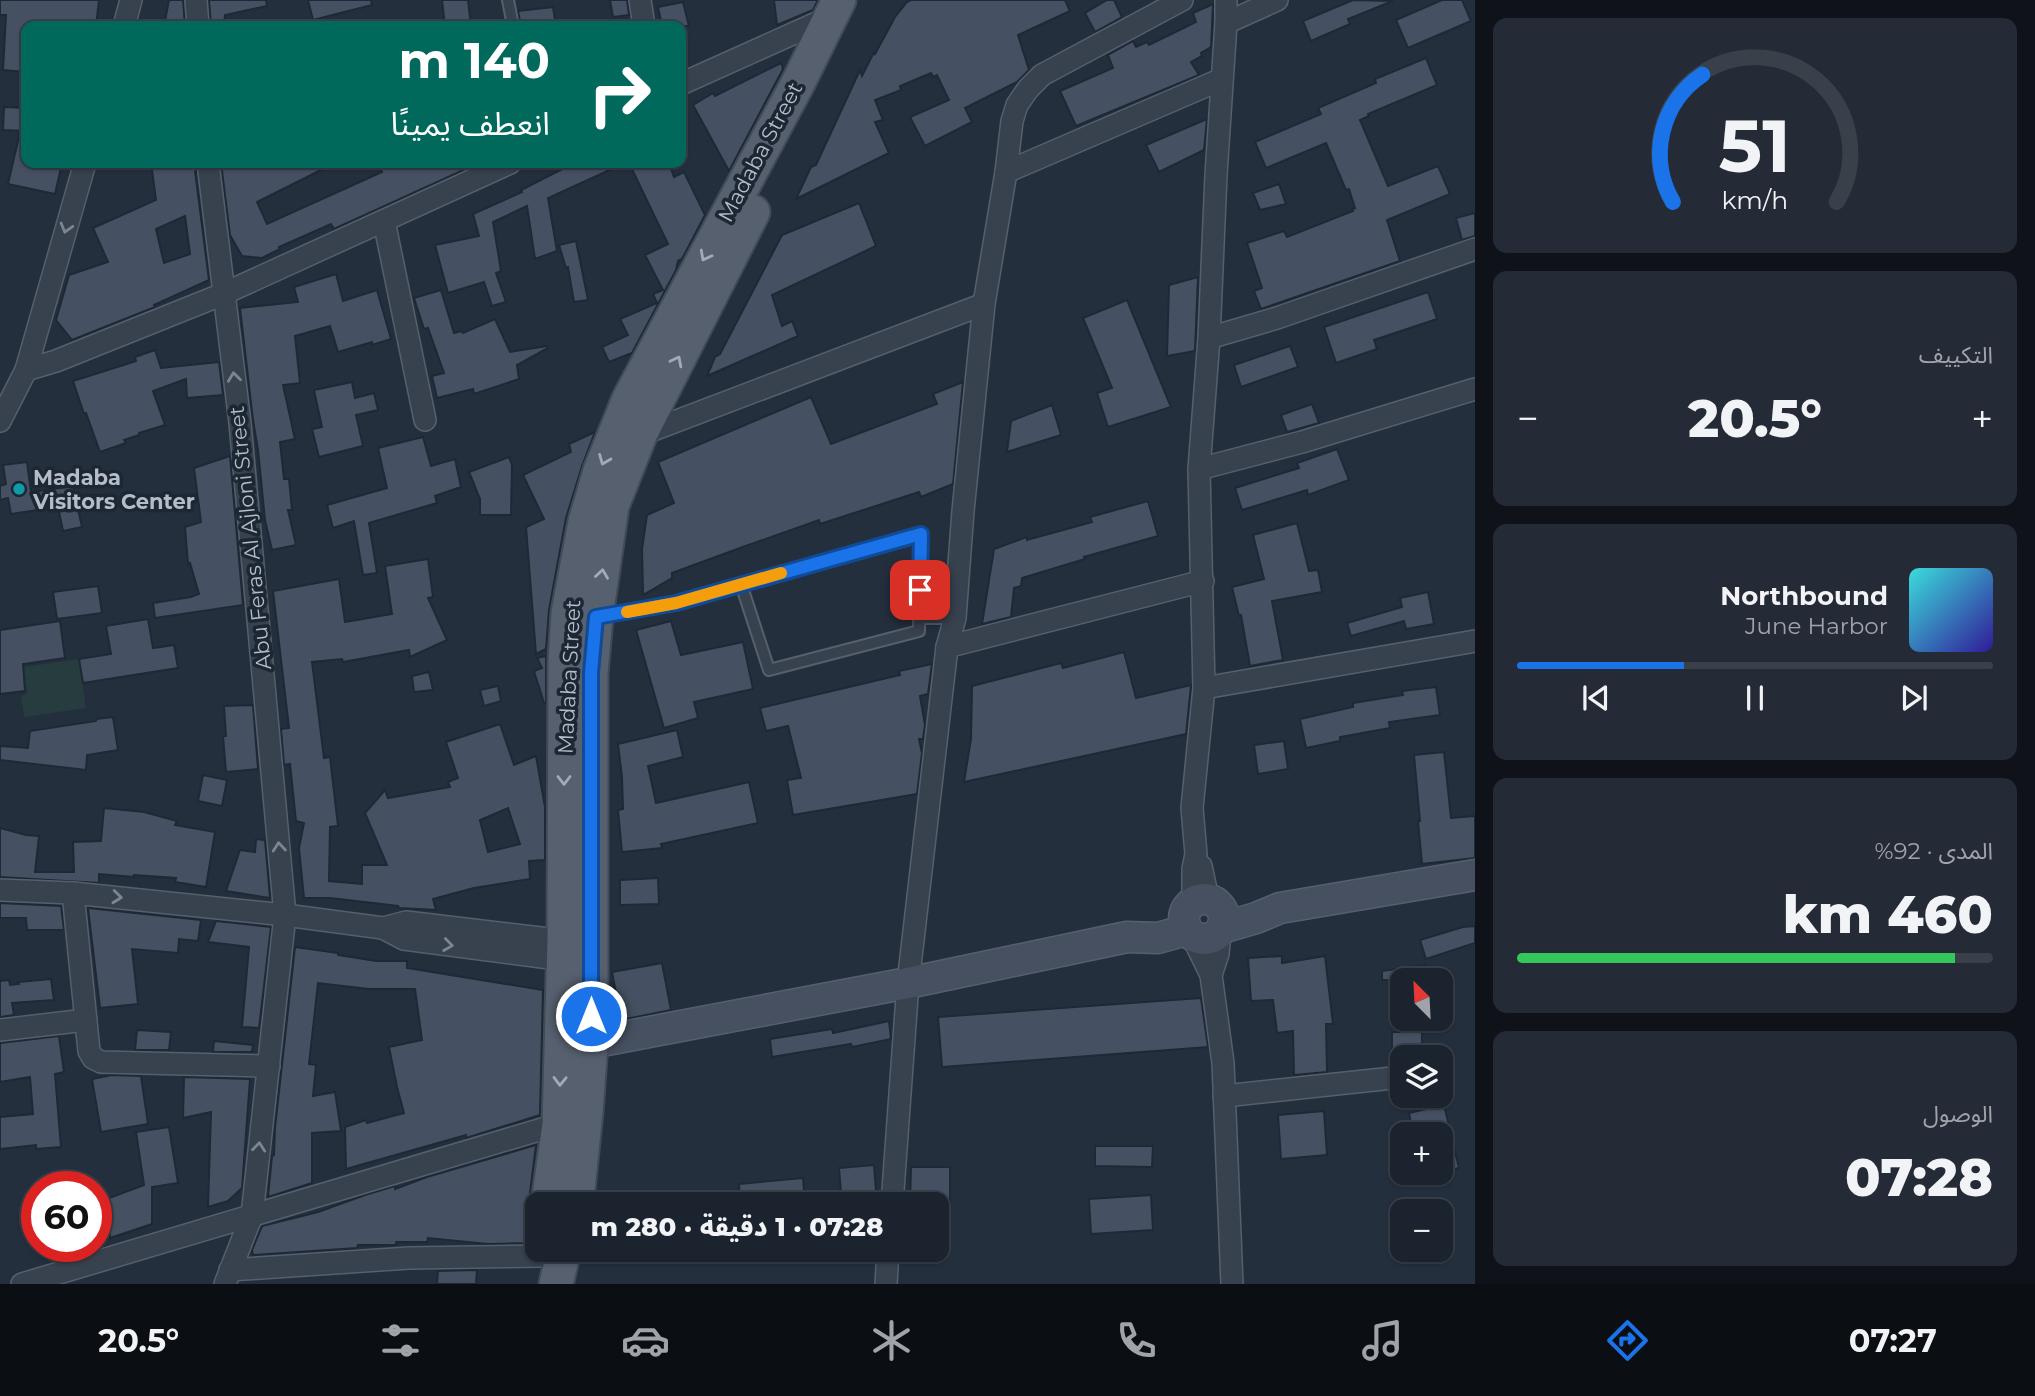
<!DOCTYPE html>
<html lang="ar">
<meta charset="utf-8">
<style>
:root{--surface:#1b232e;--page:#242b36;--text:#f1f3f6;--muted:#a0a4aa;--line:#39404a;--accent:#1a73e8}
body{margin:0;font-family:Montserrat,"Noto Sans Arabic",sans-serif;background:var(--page);color:var(--text);direction:rtl;height:100vh;display:flex;flex-direction:column;font-size:26px;white-space:nowrap}
*{box-sizing:border-box;margin:0}
p{font-size:23px;color:var(--muted)}
.icon{flex:none;width:38px;height:38px;fill:none;stroke:currentColor;stroke-width:2;stroke-linecap:round;stroke-linejoin:round}
.map{position:relative;flex:1;overflow:hidden;direction:ltr}
.details{display:flex;flex-direction:column;gap:18px;padding:18px;background:#0f1319;width:560px}
.details>*{flex:none}
.guide{position:absolute;left:21px;top:21px;width:665px;height:147px;border-radius:14px;box-shadow:0 2px 5px #0004,0 0 0 2px var(--line);direction:rtl;background:#00695c;color:#fff;overflow:hidden}
.needle{width:46px;rotate:336deg}
.controls{position:absolute;left:1390px;top:968px;display:grid;gap:14px}
.controls a{display:grid;place-items:center;width:63px;height:63px;border-radius:14px;background:var(--surface);box-shadow:0 2px 5px #0004,0 0 0 2px var(--line);font-size:35px}
.speed{position:absolute;left:21px;top:1171px;display:flex;gap:14px;font-size:35px;font-weight:700;text-align:center}
.speed>*{display:grid;place-content:center;width:91px;height:91px;border-radius:50%;background:var(--surface);box-shadow:0 2px 5px #0004,0 0 0 2px var(--line);line-height:1}
.speed .limit{border:10px solid #d22;background:#fff;color:#111}
.pin{position:absolute;display:grid;place-items:center;width:60px;height:60px;color:#fff;margin:-30px;border-radius:14px;box-shadow:0 4px 10px #0006}
.me{position:absolute;width:77px;margin:-38px;rotate:0deg;stroke-linejoin:round;filter:drop-shadow(0 0 5px #0008)}
.turn{display:flex;align-items:center;gap:24px;height:147px;padding:0 21px;font-size:32px}
.turn .icon{width:91px;height:91px;stroke-width:2.5}
.turn b{display:block;font-size:49px;line-height:60px}
.big{font-size:52px;font-weight:800;line-height:1.1}
.details .card{flex:1;display:flex;flex-direction:column;justify-content:center;gap:10px;min-width:0;padding:0 24px;border-radius:14px;background:var(--page)}
.details .dial{align-items:center;gap:0}
.dial svg{height:182px;overflow:visible;fill:none;stroke:var(--line);stroke-width:7;stroke-linecap:round;text-anchor:middle}
.dial text{fill:var(--text);stroke:none}
.song{display:flex;align-items:center;gap:21px}
.cover{width:84px;height:84px;border-radius:10px;background:linear-gradient(135deg,hsl(180 70% 55%),hsl(250 70% 35%))}
.played{height:7px;border-radius:4px;background:linear-gradient(90deg,var(--accent) 35%,var(--line) 35%)}
.keys{display:flex;justify-content:space-around;direction:ltr}
.heat{display:flex;justify-content:space-between;align-items:center;font-size:38px;direction:ltr}
.charge{height:10px;border-radius:5px;background:linear-gradient(90deg,#34c759 92%,var(--line) 0)}
.trip{position:absolute;left:525px;top:1192px;width:424px;height:70px;border-radius:14px;background:var(--surface);box-shadow:0 2px 5px #0004,0 0 0 2px var(--line);font-weight:800;line-height:70px;text-align:center;direction:rtl}
.menu{display:flex;height:112px;justify-content:space-around;align-items:center;background:#0b0e12;color:var(--muted)}
.menu .icon{width:49px;height:49px}
.menu .selected{color:var(--accent)}
.menu b{font-size:32px;color:var(--text)}
main{display:flex;flex:1;min-height:0}
.map>svg:first-child{display:block}
</style>
<main>
<section class="details">
<div class="card dial"><svg viewBox="0 0 100 80">
<path d="M14 69A42 42 0 1 1 86 69"/>
<path d="M14 69A42 42 0 0 1 27 13" stroke="#1a73e8"/>
<text x="50" y="56" font-size="32" font-weight="700">51</text>
<text x="50" y="72" font-size="11">km/h</text>
</svg></div>
<div class="card"><p>التكييف</p>
<div class="heat"><a>−</a><b class="big">20.5°</b><a>+</a></div>
</div>
<div class="card">
<div class="song"><i class="cover"></i><div><b>Northbound</b><p>June Harbor</p></div></div>
<div class="played"></div>
<div class="keys"><svg class="icon" aria-label="previous" viewBox="0 0 24 24"><path d="M18 5L8 12l10 7zM5 5v14"/></svg><svg class="icon" aria-label="pause" viewBox="0 0 24 24"><path d="M8 5v14M16 5v14"/></svg><svg class="icon" aria-label="next" viewBox="0 0 24 24"><path d="M6 5l10 7-10 7zM19 5v14"/></svg></div>
</div>
<div class="card"><p>المدى · 92%</p><b class="big">460 km</b><div class="charge"></div></div>
<div class="card"><p>الوصول</p><b class="big">07:28</b></div>
</section>
<div class="map">
<svg width="1475" height="1284" viewBox="0 0 1475 1284">
<rect width="100%" height="100%" fill="#242f3e"/>
<path fill="#263c3f" d="M79 659 86 708 24 717 21 696 27 694 24 667Z"/>
<g fill="#455162" stroke="#1f2835" stroke-width="2" fill-rule="evenodd">
<path d="M0 0H99L96 26H26V72L3 70 6 15H0Z"/>
<path d="M169 0H183L185 26H164Z"/>
<path d="M209 0H266L267 6 225 15 224 26H211Z"/>
<path d="M308 0H371L372 5 313 20Z"/>
<path d="M442 0H468L471 26H445Z"/>
<path d="M610 0H627L629 15 613 17Z"/>
<path d="M774 0H818L813 10 777 25Z"/>
<path d="M911 0H1065L1070 11 1018 35 1029 70 1017 82 965 108 972 122 925 146 910 117 949 100 937 75 933 77 931 73 900 86 901 90 875 100 883 120 875 122 889 153 796 199 811 167 816 165 860 70 862 76 874 52 875 54 895 17 907 2Z"/>
<path d="M1107 0H1114L1122 17 1095 32 1085 13Z"/>
<path d="M1353 0 1393 1 1348 19 1350 24 1311 41 1303 21Z"/>
<path d="M1442 0H1462L1471 21 1408 48 1396 20Z"/>
<path d="M683 2 689 26H662L658 7Z"/>
<path d="M1213 4 1211 47 1201 53 1202 56 1191 62 1199 75 1076 126 1060 91 1113 68 1108 55 1133 41 1136 47 1147 42 1149 45 1196 22 1193 13Z"/>
<path d="M553 7 556 26H521L518 11Z"/>
<path d="M1426 58 1437 85 1368 114 1369 116 1360 120 1388 186 1438 166 1450 194 1387 220 1400 261 1261 309 1254 291 1262 288 1247 243 1284 231 1287 237 1353 211 1352 209 1355 208 1349 189 1346 190 1326 143 1266 168 1255 142 1321 114 1318 108 1376 83 1375 79Z"/>
<path d="M781 63 783 69 729 171 693 105 713 93 715 96Z"/>
<path d="M4 107 26 108V131L3 130Z"/>
<path d="M1207 119 1204 150 1159 172 1146 145Z"/>
<path d="M20 132 26 133V163H62L55 194 8 184Z"/>
<path d="M151 163H195L196 173 195 171 209 280 154 305 155 307 72 340 56 320 69 275 108 262 93 228 156 200ZM185 216 190 254 164 263 156 229Z"/>
<path d="M221 163H335L257 202 267 224 382 172 378 163H479L334 229 331 224 279 247 280 249 262 258 242 256 230 235Z"/>
<path d="M574 163H625L548 198 557 251 535 259 527 206 493 222 501 271 496 273 506 302 492 306 484 282 448 293 435 245 479 236 473 214 522 192 521 190Z"/>
<path d="M629 163H669L674 177 684 172 705 215 682 259 678 261 676 270 632 353 609 362 602 347 628 335 620 319 657 303 653 294 663 290 645 255 668 244Z"/>
<path d="M1279 184 1286 204 1260 210 1253 193Z"/>
<path d="M859 203 876 246 772 295 782 326 792 321 798 336 707 376 715 357 720 354 782 235Z"/>
<path d="M1475 213V236L1462 240 1456 218Z"/>
<path d="M576 241 588 300 574 302 568 267 566 268 559 245Z"/>
<path d="M336 274 343 301 377 290 391 339 372 345V342L338 352 330 326 295 336 300 383 283 385 295 439 280 442 284 479H289L292 510H288L296 545 272 550 265 520 258 450 253 420 240 308 298 302 294 287Z"/>
<path d="M1198 277 1195 351 1167 356 1169 285Z"/>
<path d="M441 290 454 333 462 331 463 333 495 319 510 352 547 346 548 348 517 365 519 379 474 394 473 389 437 398 432 376 444 373 428 328 424 329 414 298Z"/>
<path d="M1428 292 1437 319 1374 340 1377 349 1336 363 1324 327Z"/>
<path d="M1127 300 1171 407 1108 427 1097 393 1112 388 1083 318Z"/>
<path d="M1290 346 1298 367 1241 387 1234 365Z"/>
<path d="M155 350 161 368 219 362 223 395 187 398 186 379 153 391 165 425 139 433V435L124 440 126 443 100 452 86 413 84 414 73 381 136 361 135 357Z"/>
<path d="M352 382 355 398 374 393 378 410 356 415 363 446 319 457 312 429 322 427 314 390Z"/>
<path d="M963 382 953 484 921 497 919 492 820 524 819 520 740 548 672 573V578L643 595 642 549 647 515 674 503 658 462 811 397 831 444 937 404 933 394Z"/>
<path d="M1312 404 1319 423 1287 432 1281 415Z"/>
<path d="M1052 405 1061 435 1007 452 1011 421Z"/>
<path d="M595 432 582 466 566 518 549 610 546 649 536 654 526 527 544 519 523 475 571 452 569 444Z"/>
<path d="M423 437 431 466 455 459 461 487 435 496 437 503 369 523 377 573 363 575 354 521 333 528 327 505 387 488 378 448Z"/>
<path d="M1337 449 1349 480 1308 495 1307 490 1242 510 1235 488 1299 468 1297 463Z"/>
<path d="M230 456 243 605 155 618 153 603 191 597 199 594 190 563 188 564 185 527 201 522 194 468Z"/>
<path d="M509 457 512 465 511 515H480V499L469 472Z"/>
<path d="M27 462 31 492 73 486 82 527 63 531 58 507 11 514 8 498 0 500V486L6 484 3 465Z"/>
<path d="M1148 501 1158 536 1084 557 1085 559 1022 578 1021 586 1014 588 1011 617 982 624 994 549 1027 537V540L1092 522 1090 517Z"/>
<path d="M1297 523 1309 571 1318 570 1322 592 1272 601 1283 660 1250 666 1241 615 1239 616 1232 587 1264 579 1253 535Z"/>
<path d="M428 559 433 597 428 598 447 640 410 657 409 650 343 662 342 659 312 662 324 758 330 757 338 826 330 827 329 881 362 884V865H387L365 813 385 790 388 798 450 787 448 782 458 778 446 742 500 724 514 765 536 756 545 807V860L529 861 530 879 474 888 433 899 436 910 399 908 398 906 330 898H304L299 848 304 823 296 821 290 764 284 765 281 729 289 728 273 591 339 579 345 622 392 614 385 566ZM508 808 520 844 488 852 480 820Z"/>
<path d="M98 586 102 613 57 619 53 592Z"/>
<path d="M1428 592 1434 624 1406 629 1404 621 1351 636 1347 623 1402 607 1400 598Z"/>
<path d="M148 619 153 648 174 645 178 668 83 683 79 659 111 654 106 626Z"/>
<path d="M60 621 65 658 23 664 25 691 0 694V630Z"/>
<path d="M671 621 681 655 743 642 753 689 694 702 698 718 664 728 636 630Z"/>
<path d="M1124 652 1136 698 1191 685 1186 734 964 782 971 739 972 686 1061 663 1063 668Z"/>
<path d="M546 656V703H544L534 671 542 668 537 658Z"/>
<path d="M932 664 928 694 920 696 925 725 923 739H919L922 753 917 794 793 815 787 780 801 778 788 726 766 731 760 708 900 675 899 671Z"/>
<path d="M429 672 433 690 414 692 412 676Z"/>
<path d="M498 686 501 701 484 706 480 690Z"/>
<path d="M1436 687 1440 715 1389 722 1390 728 1340 737V741L1306 748 1300 719 1353 707V703L1403 695 1402 691Z"/>
<path d="M253 705 258 769 226 772 223 736H226L224 706Z"/>
<path d="M113 717 118 750 87 755 86 770 0 760V746L28 748 30 731 96 721V719Z"/>
<path d="M677 730 683 757 648 766 656 803 749 782 758 823 661 844 662 848 622 852 618 810 623 809 622 777 618 744Z"/>
<path d="M1284 741 1288 769 1258 774 1254 745Z"/>
<path d="M1444 752 1451 818 1475 816V858L1422 864 1418 821H1420L1414 755Z"/>
<path d="M203 775 227 780 222 806 198 801Z"/>
<path d="M104 808 144 812 177 821 175 825 215 832 206 887 175 882 176 878 134 875V877L99 874V883L0 877V828L26 835 39 836 35 872H74L73 842 101 841Z"/>
<path d="M256 839 265 840 270 898 226 891 240 850 255 852Z"/>
<path d="M658 878 659 904 620 905V880Z"/>
<path d="M0 903 61 906 64 930H27L26 918H0Z"/>
<path d="M88 908 201 920 198 941 179 939 178 953 132 949 138 1004 100 1008Z"/>
<path d="M216 921 271 927 259 1028 242 1027 249 947 208 942Z"/>
<path d="M1475 926V943L1426 959 1420 940 1463 927Z"/>
<path d="M295 947 338 953V955L376 961H407V968L543 990 540 1115 466 1138V1135L346 1169 345 1127 366 1120 367 1123 404 1113 397 1087 389 1047 422 1040 415 989H369L318 983 309 1064 316 1065 313 1096 335 1092 341 1131 312 1133V1183L268 1197 272 1156 274 1155 275 1128Z"/>
<path d="M1282 956V963L1325 956 1333 1024H1326L1327 1072 1294 1075 1293 1031 1277 1033 1273 1000 1251 1001 1248 958Z"/>
<path d="M662 963 671 1010 621 1020 612 972Z"/>
<path d="M1425 965 1427 980H1382V971Z"/>
<path d="M51 979 54 1000 12 1003 14 1015 0 1017V981L9 980 10 985 19 984 18 982Z"/>
<path d="M1201 998 1208 1047 942 1067 938 1017Z"/>
<path d="M889 1021 891 1039 852 1047 851 1044 772 1057 770 1039 832 1029 833 1033Z"/>
<path d="M137 1030 171 1032 169 1050H135Z"/>
<rect x="1392" y="1032" width="30" height="25"/>
<path d="M59 1036 64 1072 55 1074 61 1147 36 1149V1145L0 1149V1117L33 1114 30 1077 0 1082V1043Z"/>
<path d="M214 1041 253 1045 252 1052H213Z"/>
<path d="M112 1075 141 1076 148 1124 101 1132 92 1079Z"/>
<path d="M184 1077 250 1079 242 1188 228 1201 208 1207 211 1112 183 1118Z"/>
<path d="M1444 1105 1459 1168 1440 1172V1134H1413L1409 1113Z"/>
<path d="M1324 1111 1327 1155 1281 1159 1278 1115Z"/>
<path d="M169 1127 178 1183 152 1187V1224L110 1238 109 1198 144 1185 136 1132Z"/>
<path d="M536 1145 529 1201 531 1212 525 1243 488 1244 428 1238 427 1242H396V1245H358L357 1248 253 1255 252 1250 262 1226 318 1212 368 1194 395 1186V1189L427 1177Z"/>
<path d="M1095 1146H1153L1152 1167 1095 1166Z"/>
<path d="M874 1165 877 1204H842L839 1168Z"/>
<path d="M911 1167H950V1234H936V1204H910Z"/>
<path d="M803 1178 805 1204H740L739 1184Z"/>
<path d="M1151 1195 1153 1230 1091 1234 1089 1199Z"/>
<path d="M477 1270 476 1284H437L438 1271Z"/>
</g>
<g fill="none" stroke-linecap="round" stroke-linejoin="round">
<defs>
<g id="lane">
<path d="M508 0 513 26"/>
<path d="M602 616 675 603 921 534 919 631 769 670 741 584"/>
<path d="M919 618H955"/>
</g>
<g id="street">
<path d="M196 0 198 26"/>
<path d="M640 0 644 26"/>
<path d="M1226 23 1277 0"/>
<path d="M124 26 131 0"/>
<path d="M681 84 830 17"/>
<path d="M208 163 240 423 285 915 252 1215 225 1284"/>
<path d="M1006 172 1222 79"/>
<path d="M384 221 425 420"/>
<path d="M1209 338 1277 318 1475 249"/>
<path d="M26 370 56 361 223 294 510 163"/>
<path d="M0 421 26 370 85 163"/>
<path d="M640 435 984 304"/>
<path d="M1199 469 1302 442 1475 389"/>
<path d="M947 647 1203 581"/>
<path d="M1204 688 1475 641"/>
<path d="M1201 866 1208 899"/>
<path d="M0 890 73 893 285 915 383 928 404 939 573 961"/>
<path d="M73 893 89 1051 93 1058 101 1062 269 1066"/>
<path d="M1193 902V869L1196 854 1192 808 1204 688 1199 469 1209 338 1216 175 1226 23V0"/>
<path d="M383 928 406 922 575 942"/>
<path d="M1192 936 1211 975 1223 1063 1232 1284"/>
<path d="M1211 975 1218 954 1220 931"/>
<path d="M0 1030 86 1020"/>
<path d="M1224 1096 1402 1077"/>
<path d="M892 1204 908 983 947 647 955 618 963 511 984 304 1006 172 1012 121 1017 105 1028 89 1042 75 1182 0"/>
<path d="M230 1270 409 1258 540 1256"/>
<path d="M22 1284 559 1124"/>
<path d="M886 1284 888 1250"/>
</g>
<g id="secondary">
<circle cx="1204" cy="919" r="20"/>
<path d="M1222 928 1256 918 1280 908 1475 875"/>
<path d="M591 1043 908 983 1127 937 1158 938 1186 930"/>
</g>
<g id="primary">
<path d="M548 1204 559 1124 564 941 565 661 568 613 585 522 600 471 629 399 798 83 839 0"/>
<path d="M575 1204 578 1189 586 1112 591 1043V673L596 617 612 506 640 435 753 212"/>
<path d="M556 1284 564 1250"/>
</g>
</defs>
<use href="#lane" stroke="#565f6c" stroke-width="14"/>
<use href="#street" stroke="#565f6c" stroke-width="24"/>
<use href="#secondary" stroke="#565f6c" stroke-width="33"/>
<use href="#primary" stroke="#414a57" stroke-width="37"/>
<use href="#lane" stroke="#38414e" stroke-width="10"/>
<use href="#street" stroke="#38414e" stroke-width="21"/>
<use href="#secondary" stroke="#465061" stroke-width="30"/>
<use href="#primary" stroke="#56606e" stroke-width="33"/>
</g>
<defs><path id="oneway-chevron" d="M-2-3.5L2.5 0L-2 3.5" fill="none" stroke-width="1.6" stroke-linecap="round" stroke-linejoin="round" transform="scale(1.75)"/></defs>
<g stroke="#7c8592">
<use href="#oneway-chevron" transform="translate(66 228) rotate(106)"/>
<use href="#oneway-chevron" transform="translate(234 377) rotate(-97)"/>
<use href="#oneway-chevron" transform="translate(279 847) rotate(-95)"/>
<use href="#oneway-chevron" transform="translate(117 897) rotate(6)"/>
<use href="#oneway-chevron" transform="translate(448 945) rotate(8)"/>
<use href="#oneway-chevron" transform="translate(259 1147) rotate(-84)"/>
</g>
<g stroke="#a1aab7">
<use href="#oneway-chevron" transform="translate(705 256) rotate(118)"/>
<use href="#oneway-chevron" transform="translate(677 361) rotate(-63)"/>
<use href="#oneway-chevron" transform="translate(604 460) rotate(112)"/>
<use href="#oneway-chevron" transform="translate(602 574) rotate(-82)"/>
<use href="#oneway-chevron" transform="translate(564 780) rotate(90)"/>
<use href="#oneway-chevron" transform="translate(560 1081) rotate(91)"/>
</g>
<g fill="none" stroke-linecap="round" stroke-linejoin="round">
<defs>
<path id="route" d="M591 1016V673L596 617 676 603 921 534 920 590"/>
</defs>
<use href="#route" stroke="#114b97" stroke-width="18"/>
<use href="#route" stroke="#1a73e8" stroke-width="12"/>
<path stroke="#f59e0b" stroke-width="12" d="M627 612 676 603 781 573"/>
</g>
<circle fill="#0f9aa8" stroke="#1d2633" stroke-width="2.5" cx="19" cy="489" r="7"/>
<g text-anchor="middle" dominant-baseline="central" stroke-width="7" stroke-linejoin="round" paint-order="stroke">
<g font-size="21" fill="#b4bcc9" stroke="#1d2633">
<text transform="translate(760 152) rotate(-62)">Madaba Street</text>
<text transform="translate(250 538) rotate(-96)">Abu Feras Al Ajloni Street</text>
<text transform="translate(569 677) rotate(-87)">Madaba Street</text>
</g>
<g font-size="21" font-weight="bold" fill="#b4bcc9" stroke="#1d2633" text-anchor="start">
<text x="33" y="477">Madaba<tspan x="33" dy="24">Visitors Center</tspan></text>
</g>
</g>
</svg>
<div class="controls">
<a><svg class="needle" viewBox="-14 -14 28 28"><path d="M0-13l5 13h-10z" fill="#e53935"/><path d="M0 13l5-13h-10z" fill="#a0a4aa"/></svg></a>
<a><svg class="icon" aria-label="layers" viewBox="0 0 24 24"><path d="M12 4l9 5-9 5-9-5zM3 14l9 5 9-5"/></svg></a>
<a>+</a>
<a>−</a>
</div>
<div class="speed"><div class="limit">60</div></div>
<div class="pin" style="left:920px;top:590px;background:#d93025"><svg class="icon" aria-label="arrive" viewBox="0 0 24 24"><path d="M6 21V4h12l-3 4 3 4H6"/></svg></div>
<svg class="me" style="left:591px;top:1016px" viewBox="-20 -20 40 40"><circle r="17" fill="#1a73e8" stroke="#fff" stroke-width="3"/><path d="M0-11L8 9 0 5-8 9z" fill="#fff"/></svg>
<div class="trip">07:28 · 1 دقيقة · 280 m</div>
<div class="guide">
<div class="turn"><svg class="icon" aria-label="right" viewBox="0 0 24 24"><path d="M7 20v-9h11M14 6l5 5-5 5"/></svg><div><b>140 m</b>انعطف يمينًا</div></div>
</div>
</div>
</main>
<nav class="menu">
<b>07:27</b>
<svg class="icon selected" aria-label="directions" viewBox="0 0 24 24"><path d="M12 3l9 9-9 9-9-9zM9 14v-3h6M13 9l2 2-2 2"/></svg>
<svg class="icon" aria-label="music" viewBox="0 0 24 24"><path d="M9 18V5l10-2v13"/><circle cx="6" cy="18" r="3"/><circle cx="16" cy="16" r="3"/></svg>
<svg class="icon" aria-label="phone" viewBox="0 0 24 24"><path d="M5 4h4l2 5-3 2q2 4 5 5l2-3 5 2v4C11 20 4 13 5 4z"/></svg>
<svg class="icon" aria-label="climate" viewBox="0 0 24 24"><path d="M12 3v18M4 7l16 10M4 17L20 7"/></svg>
<svg class="icon" aria-label="car" viewBox="0 0 24 24"><path d="M5 17H2v-5l4-1 3-4h7l3 4 3 1v5h-3M9 17h6M6 11h13"/><circle cx="7" cy="17" r="2"/><circle cx="17" cy="17" r="2"/></svg>
<svg class="icon" aria-label="filters" viewBox="0 0 24 24"><path d="M4 7h16M4 17h16"/><circle cx="9" cy="7" r="2"/><circle cx="15" cy="17" r="2"/></svg>
<b>20.5°</b>
</nav>
